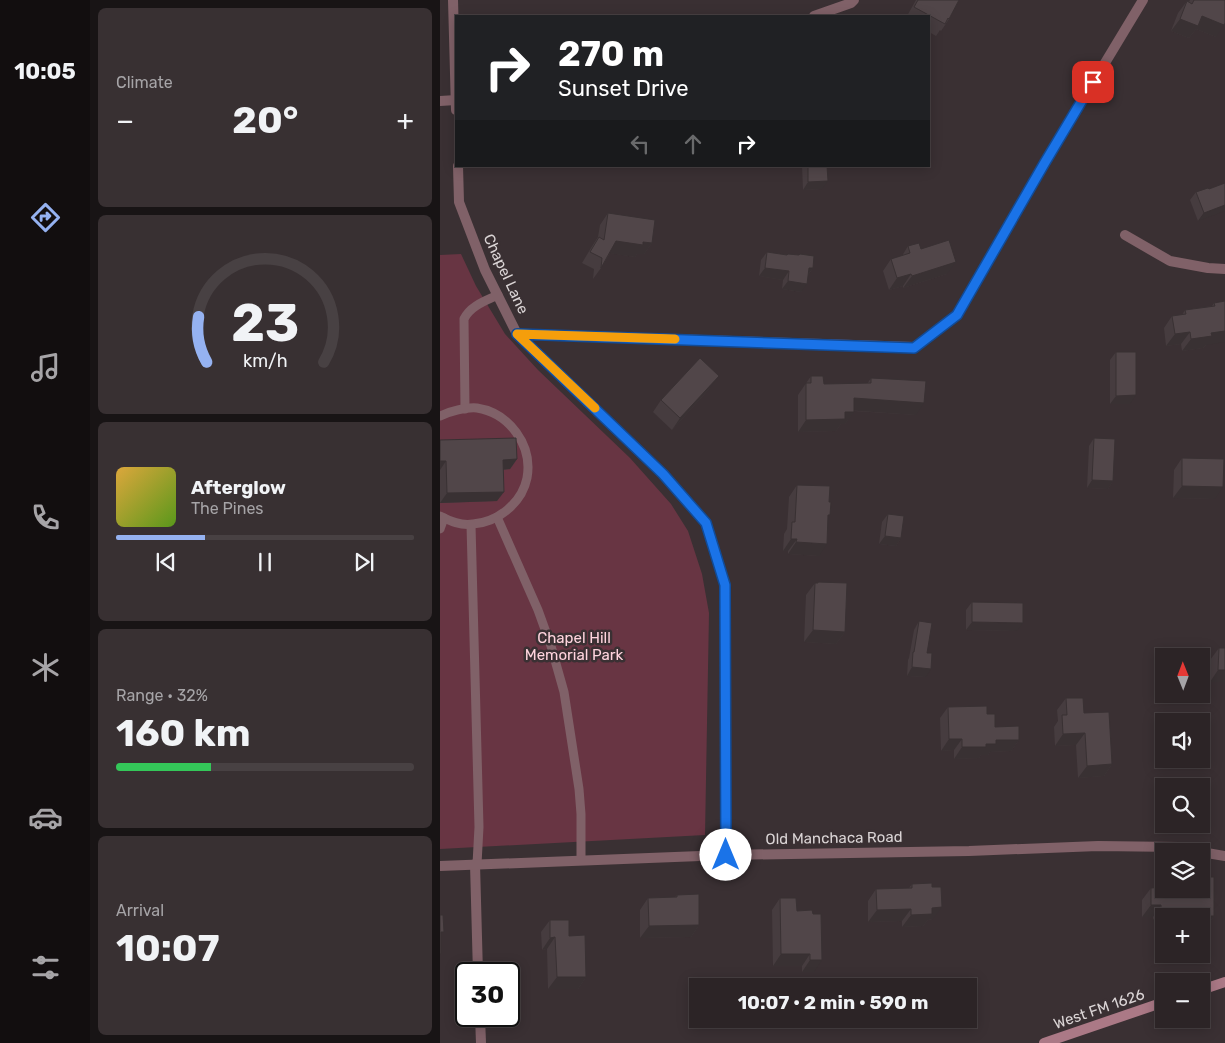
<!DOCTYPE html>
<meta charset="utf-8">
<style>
:root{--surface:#2c2426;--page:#383032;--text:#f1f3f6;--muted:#a6a4a7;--line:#484143;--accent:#95b2f1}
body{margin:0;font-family:Rubik,sans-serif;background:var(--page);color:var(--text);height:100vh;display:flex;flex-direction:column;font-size:19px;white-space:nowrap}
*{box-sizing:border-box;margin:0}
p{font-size:16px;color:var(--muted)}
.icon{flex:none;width:28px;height:28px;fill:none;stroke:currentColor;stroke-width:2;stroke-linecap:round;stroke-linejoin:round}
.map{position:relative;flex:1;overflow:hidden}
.details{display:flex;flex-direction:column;gap:8px;padding:8px;background:#181415;width:350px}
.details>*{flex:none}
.guide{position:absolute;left:15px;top:15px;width:475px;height:152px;border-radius:0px;box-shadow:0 2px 12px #0003,0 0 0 1px var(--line);background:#202124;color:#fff;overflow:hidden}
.needle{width:32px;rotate:359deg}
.buttons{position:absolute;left:715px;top:648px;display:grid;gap:10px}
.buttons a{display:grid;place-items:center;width:55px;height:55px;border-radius:0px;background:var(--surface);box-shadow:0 2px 12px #0003,0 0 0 1px var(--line);font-size:25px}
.speed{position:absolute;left:15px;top:962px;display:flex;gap:10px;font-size:25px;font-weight:700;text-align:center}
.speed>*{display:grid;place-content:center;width:65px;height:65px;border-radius:50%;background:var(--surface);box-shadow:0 2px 12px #0003,0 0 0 1px var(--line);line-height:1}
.speed .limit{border:2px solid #111;border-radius:8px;background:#fff;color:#111}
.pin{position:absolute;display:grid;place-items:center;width:42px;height:42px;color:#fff;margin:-21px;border-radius:10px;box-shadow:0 2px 8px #0006}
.me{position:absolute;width:55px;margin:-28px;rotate:0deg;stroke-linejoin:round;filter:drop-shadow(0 0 4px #0008)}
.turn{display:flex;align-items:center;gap:18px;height:105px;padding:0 20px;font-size:22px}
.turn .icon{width:65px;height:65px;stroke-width:2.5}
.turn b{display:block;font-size:35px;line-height:42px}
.lanes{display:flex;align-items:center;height:48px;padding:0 20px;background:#0003;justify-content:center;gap:25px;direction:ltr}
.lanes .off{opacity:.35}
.big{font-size:38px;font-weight:700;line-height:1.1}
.details .card{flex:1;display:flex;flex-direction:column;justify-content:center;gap:8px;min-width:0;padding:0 18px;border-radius:8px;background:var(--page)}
.details .dial{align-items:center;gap:0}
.dial svg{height:130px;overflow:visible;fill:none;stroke:var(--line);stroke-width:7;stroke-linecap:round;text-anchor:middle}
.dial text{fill:var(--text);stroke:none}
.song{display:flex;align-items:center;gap:15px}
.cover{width:60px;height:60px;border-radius:8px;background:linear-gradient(135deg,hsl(40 70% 55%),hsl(90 70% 35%))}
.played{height:5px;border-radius:2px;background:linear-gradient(90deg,var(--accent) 30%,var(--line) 30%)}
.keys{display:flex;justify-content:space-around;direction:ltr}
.heat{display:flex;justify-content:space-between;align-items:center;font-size:28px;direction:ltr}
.charge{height:8px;border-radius:4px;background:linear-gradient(90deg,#34c759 32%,var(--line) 0)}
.trip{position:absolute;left:249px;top:978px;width:288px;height:50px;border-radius:0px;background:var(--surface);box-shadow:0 2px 12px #0003,0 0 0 1px var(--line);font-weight:700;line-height:50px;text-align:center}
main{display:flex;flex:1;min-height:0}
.tab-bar{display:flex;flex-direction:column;width:90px;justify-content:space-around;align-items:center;background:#120e0f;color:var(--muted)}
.tab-bar .icon{width:35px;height:35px}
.tab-bar .on{color:var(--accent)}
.tab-bar b{font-size:22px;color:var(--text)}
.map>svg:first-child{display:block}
</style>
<main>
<nav class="tab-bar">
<b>10:05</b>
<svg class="icon on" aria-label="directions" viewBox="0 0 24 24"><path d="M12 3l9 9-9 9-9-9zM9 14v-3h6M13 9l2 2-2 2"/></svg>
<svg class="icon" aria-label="music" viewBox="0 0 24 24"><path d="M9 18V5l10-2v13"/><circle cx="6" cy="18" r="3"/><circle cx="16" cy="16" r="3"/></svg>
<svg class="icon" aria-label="phone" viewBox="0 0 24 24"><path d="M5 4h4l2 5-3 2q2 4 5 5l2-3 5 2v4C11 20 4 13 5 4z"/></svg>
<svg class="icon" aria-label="climate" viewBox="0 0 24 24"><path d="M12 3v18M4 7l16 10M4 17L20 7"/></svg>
<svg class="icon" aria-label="car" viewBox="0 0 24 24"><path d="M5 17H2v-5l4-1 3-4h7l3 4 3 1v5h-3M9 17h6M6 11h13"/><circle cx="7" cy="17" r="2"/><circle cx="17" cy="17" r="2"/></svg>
<svg class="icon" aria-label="filters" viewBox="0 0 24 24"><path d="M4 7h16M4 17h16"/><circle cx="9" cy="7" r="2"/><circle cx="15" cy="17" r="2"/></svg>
</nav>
<section class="details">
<div class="card"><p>Climate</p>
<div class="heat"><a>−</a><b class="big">20°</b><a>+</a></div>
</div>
<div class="card dial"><svg viewBox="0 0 100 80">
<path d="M14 69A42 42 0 1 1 86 69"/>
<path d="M14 69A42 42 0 0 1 9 41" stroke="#95b2f1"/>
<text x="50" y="56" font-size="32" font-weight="700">23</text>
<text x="50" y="72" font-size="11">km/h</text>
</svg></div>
<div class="card">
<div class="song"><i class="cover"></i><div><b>Afterglow</b><p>The Pines</p></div></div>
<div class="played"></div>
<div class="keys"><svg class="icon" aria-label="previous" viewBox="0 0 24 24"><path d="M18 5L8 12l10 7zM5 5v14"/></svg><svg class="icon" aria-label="pause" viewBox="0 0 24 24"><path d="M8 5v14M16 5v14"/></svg><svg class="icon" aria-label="next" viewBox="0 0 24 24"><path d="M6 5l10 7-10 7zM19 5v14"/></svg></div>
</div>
<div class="card"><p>Range · 32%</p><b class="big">160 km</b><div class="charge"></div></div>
<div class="card"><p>Arrival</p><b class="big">10:07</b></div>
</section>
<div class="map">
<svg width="785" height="1043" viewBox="0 0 785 1043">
<rect width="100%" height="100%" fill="#3a3033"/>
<path fill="#683543" d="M21 254 36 286 65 334 98 370 190 458 231 504 248 531 262 574 269 613 265 835 0 849V255Z"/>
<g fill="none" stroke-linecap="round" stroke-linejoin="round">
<g stroke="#806168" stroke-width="9">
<path d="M25 409 24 319C30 306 45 301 58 295"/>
<path d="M0 416C12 411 24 407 37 408 69 413 93 445 87 478 82 503 58 522 33 524 21 526 10 521 0 516"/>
<path d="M57 517 98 610 111 646 124 692 139 789 141 814V860"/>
<path d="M31 525 39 827 37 864"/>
<path d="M0 529 4 518"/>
</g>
<g stroke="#806168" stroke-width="10">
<path d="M13 0 16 110"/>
<path d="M374 16 411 3 414 0"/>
<path d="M0 101 16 100"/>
<path d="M18 166 19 202 45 270 77 334 223 474 266 523 285 585 286 855"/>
<path d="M685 235 730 261 768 268 785 269"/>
<path d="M77 334 475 347 517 315 604 164 703 0"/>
<path d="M761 852 785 856"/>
<path d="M35 864 38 974"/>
<path d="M0 866 286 855 529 851 658 846 738 847 759 851"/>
<path d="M40 1016 41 1043"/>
</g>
<g stroke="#ab7986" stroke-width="10">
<path d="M761 990 785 982"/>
<path d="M604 1043 724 1002"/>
</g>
</g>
<g fill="#463c3f">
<path d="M476 0H519L509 19 501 31 500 30 496 36 489 32V16H467Z"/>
<path d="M750 0H785L776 37 756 29 749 38 731 31 738 13 747 1 749 2Z"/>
<path d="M362 166H387L382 189 363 190Z"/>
<path d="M785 183 758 221 750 200 756 192 769 189Z"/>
<path d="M168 213 212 243 204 254H197L195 257 170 253 161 268 153 279 154 269 142 263 151 248 158 237 160 225Z"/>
<path d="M468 246 481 249 507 274 463 288V286L449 290 443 271 451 259 462 256Z"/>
<path d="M327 252 347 255H359L360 254 373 268 368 275 361 292 342 289 343 280 319 276 321 260Z"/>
<path d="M785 301 766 345 763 348 742 351 741 344 726 346 724 328 732 316 742 315 745 310 772 306 774 303Z"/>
<path d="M676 352 690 404H670V360Z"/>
<path d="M371 376 384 384H427L431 378 476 415 414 411 405 424H401L396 431 358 432V395Z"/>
<path d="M270 388 232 430 213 412 221 400Z"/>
<path d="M654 438 673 481 668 489 647 488 649 446Z"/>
<path d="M0 440 77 459 70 469 63 470 57 501 0 503Z"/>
<path d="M742 458 775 499 733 498 734 470Z"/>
<path d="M357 485 388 518 379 556 348 554V551H343L344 534 347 529 349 497Z"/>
<path d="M448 514 461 538 456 546 439 544 442 522Z"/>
<path d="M378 582 405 632 396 644 364 642 366 595 375 583H377Z"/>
<path d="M532 602 577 631 526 630V610Z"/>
<path d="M479 621 487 653 486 677 467 676 468 660 469 658 474 630Z"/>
<path d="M779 648H785V682H770V660Z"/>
<path d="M626 698 644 713 672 764 664 776 638 778 636 745 615 746 614 727 618 721 617 710Z"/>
<path d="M508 707 547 714 555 727 579 740 571 751 550 752 548 755H541L539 758 514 759V750L501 751 500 718Z"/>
<path d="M472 884 493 919 488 920 483 926 462 927V921L428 922V901L436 889 469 888Z"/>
<path d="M711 888 774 916 766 928 761 916H724L713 920V917H702V900Z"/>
<path d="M237 895 259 925 251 937 200 938V910L208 898 235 897Z"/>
<path d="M340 898 357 911 372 910 374 972H362V966H333L332 910Z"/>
<path d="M110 920 129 936 146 977 138 989H108L107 949 102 950 101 932Z"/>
</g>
<g fill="#393133">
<path d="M762 16 784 25 776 37 756 29 749 38 731 31 740 19Z"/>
<path d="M388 181 382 189 363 190 368 182Z"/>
<path d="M785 205V211L758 221 764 213Z"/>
<path d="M176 241 203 242 212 243 204 254H197L195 257 168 253Z"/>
<path d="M516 262 507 274 463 288 472 276Z"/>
<path d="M325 268 349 271 343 280 319 276Z"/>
<path d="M369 268H373L367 276Z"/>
<path d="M471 274 463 286 449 290 457 278Z"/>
<path d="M348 281 367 284 361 292 342 289Z"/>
<path d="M785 331V342L766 345 763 348 742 351 751 339 771 333Z"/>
<path d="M750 332 741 344 726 346 735 334Z"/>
<path d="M279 376 270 388 232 430 240 418Z"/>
<path d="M696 395 690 404H670L676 396Z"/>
<path d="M414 398 484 403 476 415 405 410Z"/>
<path d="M405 412H414L405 424H401L396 431 358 432 366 420Z"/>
<path d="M77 459 70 469 56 470 63 460Z"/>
<path d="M0 461H6L0 470Z"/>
<path d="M652 480 673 481 668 489 647 488Z"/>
<path d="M742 486 783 487 775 499 733 498Z"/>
<path d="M64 492 57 501 0 503 7 493Z"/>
<path d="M445 536 461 538 456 546 439 544Z"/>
<path d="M351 539H357L348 551H343Z"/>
<path d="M356 542 387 544 379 556 348 554Z"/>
<path d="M532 622 583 623 577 631 526 630Z"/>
<path d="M373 630 405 632 396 644 364 642Z"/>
<path d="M472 667 491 669 486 677 467 676Z"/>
<path d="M778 670H785V682H770Z"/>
<path d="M645 733 636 745 615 746 623 734Z"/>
<path d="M509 739H522L514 750 501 751Z"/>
<path d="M556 740H579L571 751 550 752 548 755H541L539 758 514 759 522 747 546 744Z"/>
<path d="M672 764 664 776 638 778 647 766Z"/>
<path d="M711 905H721L713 917H702Z"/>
<path d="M502 907 493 919 488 920 483 926 462 927 471 915 492 908Z"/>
<path d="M721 908H736L731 916H724V920H713Z"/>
<path d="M471 909 462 921 428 922 437 910Z"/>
<path d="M736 916H774L766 928H761V916Z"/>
<path d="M259 925 251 937 200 938 209 926Z"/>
<path d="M115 937 107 949 102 950 110 938Z"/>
<path d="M341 954H370L362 966H333Z"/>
<path d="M370 960H382L374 972H362Z"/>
<path d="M117 977H146L138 989H108Z"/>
</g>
<g fill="#514649" stroke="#393133">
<path d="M478 0H519L509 19 508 18 505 24 474 7Z"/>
<path d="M754 0H785V23L784 25 762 16 758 26 740 19 747 1 752 4Z"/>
<path d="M368 166H387L388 181 368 182Z"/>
<path d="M785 183V205L764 213 756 192 768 188 769 189Z"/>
<path d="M168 213 215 220 212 243 203 242V245L176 241 161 268 162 258 150 252 159 237 164 240Z"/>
<path d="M509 240 516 262 472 276 471 274 457 278 451 259 470 253 468 246 479 243 481 249Z"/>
<path d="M327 252 347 255 348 254 359 255 360 254 374 256 373 268H369L367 284 348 281 349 271 325 268Z"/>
<path d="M785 301V331L771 333 772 336 751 339 750 332 735 334 732 316 746 314 745 310 775 306 774 303Z"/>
<path d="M676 352H696V395L676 396Z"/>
<path d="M260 358 279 376 240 418 221 400Z"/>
<path d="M371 376H383L384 384 431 383V378L486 381 484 403 414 398V412H405V419L366 420V383H371Z"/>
<path d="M76 438 77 459 63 460 64 492 7 493 6 461H0V440Z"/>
<path d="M654 438 675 439 673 481 652 480Z"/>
<path d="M742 458 784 459 783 487 742 486Z"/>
<path d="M357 485 390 486 389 502H391L390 515H388L387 544 356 542 357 539H351L352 522H355Z"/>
<path d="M448 514 464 516 461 538 445 536Z"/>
<path d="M378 582 407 583 405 632 373 630 375 583H378Z"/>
<path d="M532 602 583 603V623L532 622Z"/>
<path d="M479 621 492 623 487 653H492L491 669 472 667 473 652H474Z"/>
<path d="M779 648H785V670H778Z"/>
<path d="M626 698H643L644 713 669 712 672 764 647 766 645 733 623 734 622 715H627Z"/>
<path d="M547 706V714H555V727L579 726V740H556V744H546V747H522V739H509L508 707Z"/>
<path d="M761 877H774V916H736V908H721V905H711V888L724 887V889H761Z"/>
<path d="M492 883V887H501L502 907 492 908V914L471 915V909L437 910 436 889 472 888V884Z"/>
<path d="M259 894V925L209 926 208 898 237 897V895Z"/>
<path d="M340 898H356L357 911 372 910 373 914H381L382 960H370V954H341Z"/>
<path d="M0 915H3L4 932H1V954H0Z"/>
<path d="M110 920H129V936L145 935 146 977H117L115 937 110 938Z"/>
</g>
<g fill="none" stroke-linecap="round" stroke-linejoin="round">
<defs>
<path id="route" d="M286 855 285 585 266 523 223 474 77 334 474 348 517 315 604 164 653 82"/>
</defs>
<use href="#route" stroke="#114b97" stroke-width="12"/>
<use href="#route" stroke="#1a73e8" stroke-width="9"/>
<path stroke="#f59e0b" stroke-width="9" d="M155 408 77 334 235 339"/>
</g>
<g text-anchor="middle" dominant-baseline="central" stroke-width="5" stroke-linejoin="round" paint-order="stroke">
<g font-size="15" fill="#dad4d5" stroke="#3a3033">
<text transform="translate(66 274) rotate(65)">Chapel Lane</text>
<text transform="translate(394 838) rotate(-1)">Old Manchaca Road</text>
<text transform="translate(659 1009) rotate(-19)">West FM 1626</text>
</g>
<g font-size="15" fill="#ffd4de" stroke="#3a3033">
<text x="134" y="638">Chapel Hill<tspan x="134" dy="17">Memorial Park</tspan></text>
</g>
</g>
</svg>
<div class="buttons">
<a><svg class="needle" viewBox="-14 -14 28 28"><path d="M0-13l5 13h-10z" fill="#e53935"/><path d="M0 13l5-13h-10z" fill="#a6a4a7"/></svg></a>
<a><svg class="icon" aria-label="sound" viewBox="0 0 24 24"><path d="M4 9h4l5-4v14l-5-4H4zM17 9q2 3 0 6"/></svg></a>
<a><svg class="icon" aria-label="search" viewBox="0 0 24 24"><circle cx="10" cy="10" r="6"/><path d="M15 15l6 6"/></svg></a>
<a><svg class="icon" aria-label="layers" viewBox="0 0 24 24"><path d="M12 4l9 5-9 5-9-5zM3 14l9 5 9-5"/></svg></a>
<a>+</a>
<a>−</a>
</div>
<div class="speed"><div class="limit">30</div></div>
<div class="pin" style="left:653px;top:82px;background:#d93025"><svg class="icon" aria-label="arrive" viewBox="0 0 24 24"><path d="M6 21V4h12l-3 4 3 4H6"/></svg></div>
<svg class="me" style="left:286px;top:855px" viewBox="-20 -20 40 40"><circle r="19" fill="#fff"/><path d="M0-13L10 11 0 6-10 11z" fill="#1a73e8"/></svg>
<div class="trip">10:07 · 2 min · 590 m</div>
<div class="guide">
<div class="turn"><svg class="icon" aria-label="right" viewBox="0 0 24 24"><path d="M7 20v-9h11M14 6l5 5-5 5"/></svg><div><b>270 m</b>Sunset Drive</div></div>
<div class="lanes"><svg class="icon off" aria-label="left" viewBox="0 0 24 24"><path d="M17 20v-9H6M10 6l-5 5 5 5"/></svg><svg class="icon off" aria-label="ahead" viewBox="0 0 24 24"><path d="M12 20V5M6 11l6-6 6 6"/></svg><svg class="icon" aria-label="right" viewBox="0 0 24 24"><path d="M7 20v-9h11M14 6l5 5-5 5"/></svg></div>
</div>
</div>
</main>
